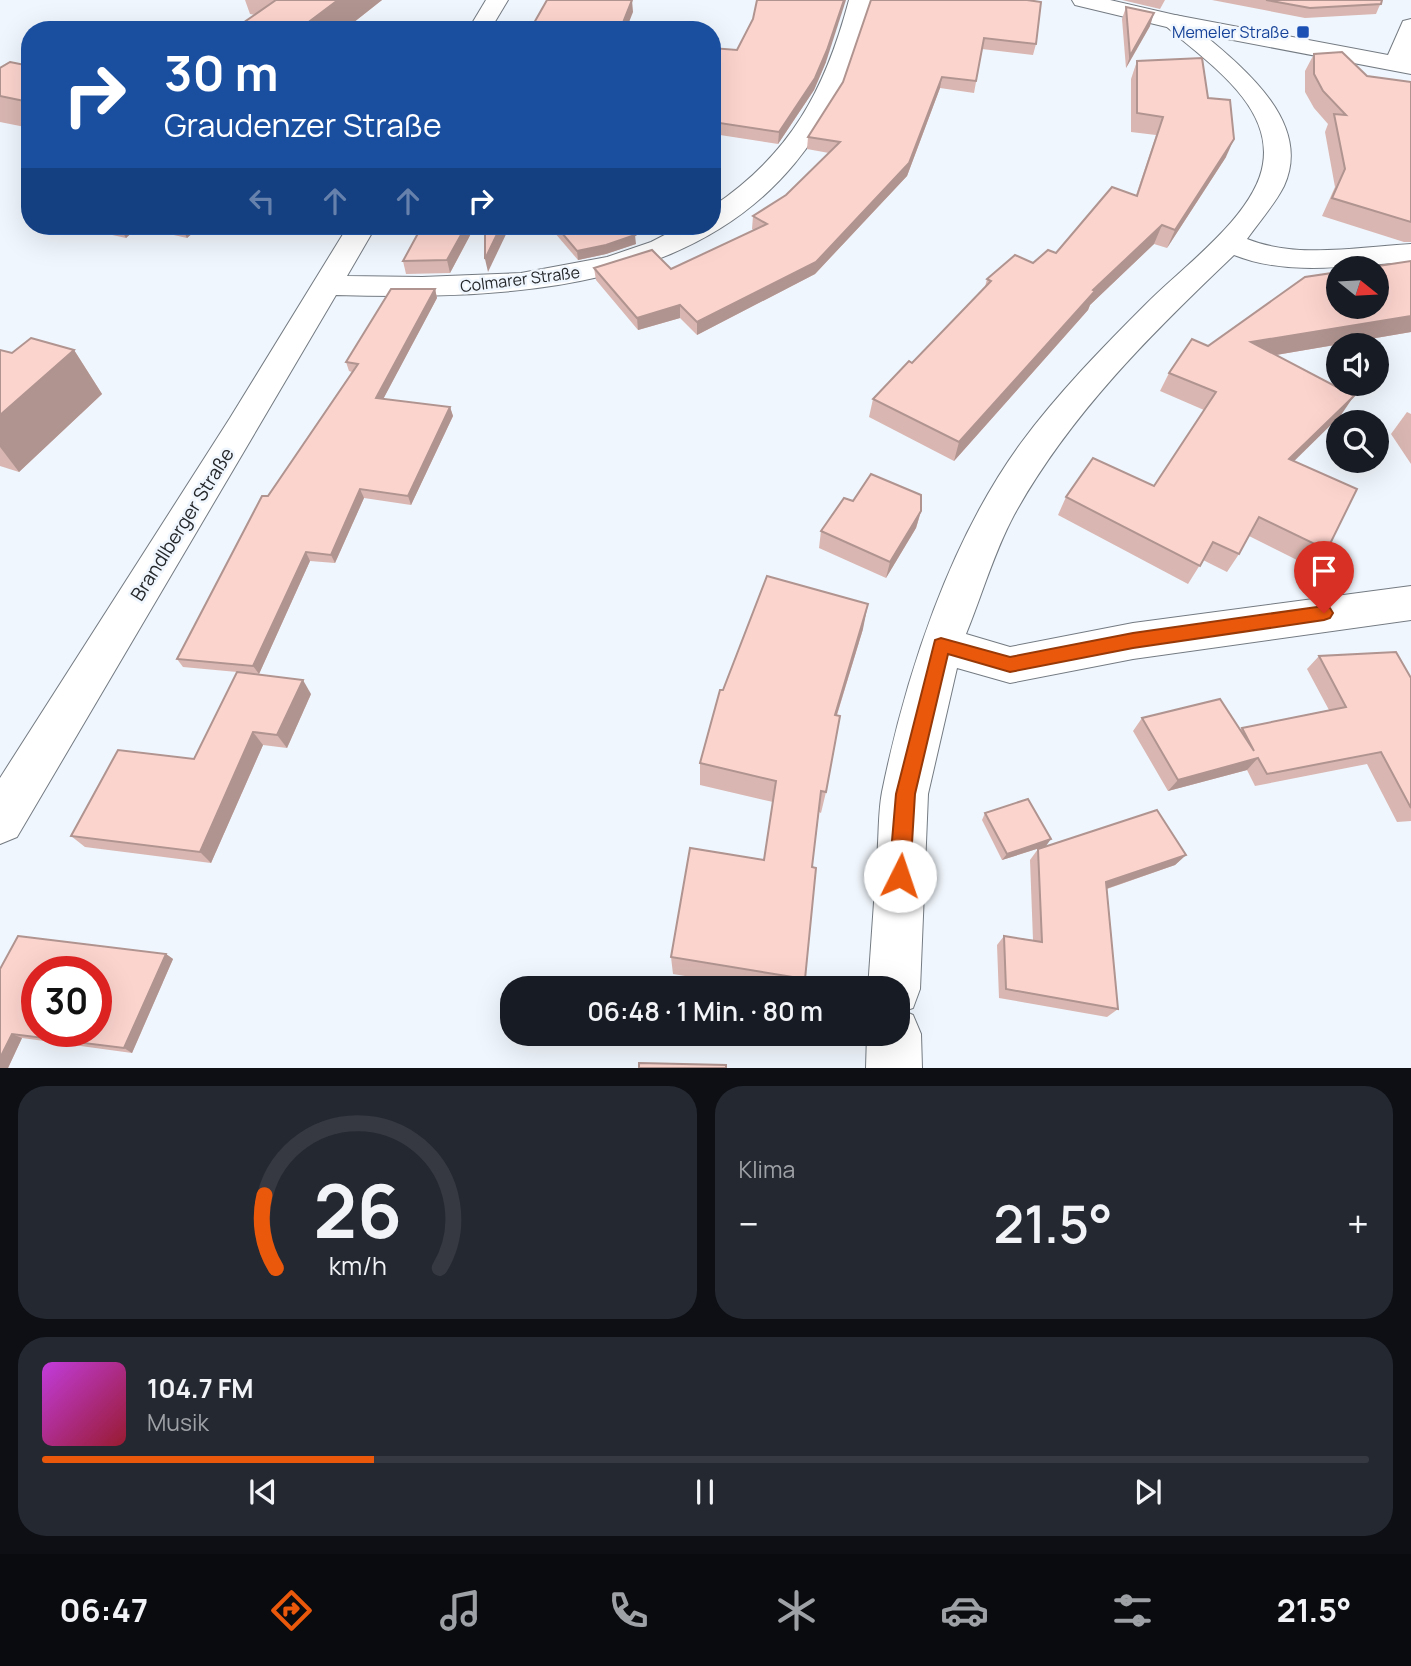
<!DOCTYPE html>
<html lang="de">
<meta charset="utf-8">
<style>
:root{--surface:#171b24;--page:#242831;--text:#f1f3f6;--muted:#9ea1a6;--line:#363941;--accent:#ea580c}
body{margin:0;font-family:Manrope,sans-serif;background:var(--page);color:var(--text);height:100vh;display:flex;flex-direction:column;font-size:26px;white-space:nowrap}
*{box-sizing:border-box;margin:0}
p{font-size:23px;color:var(--muted)}
.icon{flex:none;width:38px;height:38px;fill:none;stroke:currentColor;stroke-width:2;stroke-linecap:round;stroke-linejoin:round}
.map{position:relative;height:1068px;overflow:hidden}
.side{display:flex;flex-direction:column;gap:18px;padding:18px;background:#0d0f14;flex:1}
.side>*{flex:none}
.guide{position:absolute;left:21px;top:21px;width:700px;height:214px;border-radius:28px;box-shadow:0 7px 28px #0002;background:#1a4fa0;color:#fff;overflow:hidden}
.needle{width:46px;rotate:108deg}
.tools{position:absolute;left:1326px;top:256px;display:grid;gap:14px}
.tools a{display:grid;place-items:center;width:63px;height:63px;border-radius:50%;background:var(--surface);box-shadow:0 7px 28px #0002;font-size:35px}
.speed{position:absolute;left:21px;top:956px;display:flex;gap:14px;font-size:35px;font-weight:700;text-align:center}
.speed>*{display:grid;place-content:center;width:91px;height:91px;border-radius:50%;background:var(--surface);box-shadow:0 7px 28px #0002;line-height:1}
.speed .limit{border:10px solid #d22;background:#fff;color:#111}
.pin{position:absolute;display:grid;place-items:center;width:60px;height:60px;color:#fff;margin:-72px -30px;border-radius:50% 50% 50% 0;rotate:-45deg;box-shadow:0 0 7px #0007}
.pin .icon{rotate:45deg}
.me{position:absolute;width:77px;margin:-38px;rotate:4deg;stroke-linejoin:round;filter:drop-shadow(0 0 5px #0008)}
.turn{display:flex;align-items:center;gap:24px;height:147px;padding:0 28px;font-size:32px}
.turn .icon{width:91px;height:91px;stroke-width:2.5}
.turn b{display:block;font-size:49px;line-height:60px}
.lanes{display:flex;align-items:center;height:66px;padding:0 28px;background:#0003;justify-content:center;gap:35px;direction:ltr}
.lanes .off{opacity:.35}
.big{font-size:52px;font-weight:600;line-height:1.1}
.side .widget{flex:1;display:flex;flex-direction:column;justify-content:center;gap:10px;min-width:0;padding:0 24px;border-radius:28px;background:var(--page)}
.side .dial{align-items:center;gap:0}
.dial svg{height:182px;overflow:visible;fill:none;stroke:var(--line);stroke-width:7;stroke-linecap:round;text-anchor:middle}
.dial text{fill:var(--text);stroke:none}
.song{display:flex;align-items:center;gap:21px}
.cover{width:84px;height:84px;border-radius:10px;background:linear-gradient(135deg,hsl(290 70% 55%),hsl(350 70% 35%))}
.played{height:7px;border-radius:4px;background:linear-gradient(90deg,var(--accent) 25%,var(--line) 25%)}
.keys{display:flex;justify-content:space-around;direction:ltr}
.heat{display:flex;justify-content:space-between;align-items:center;font-size:38px;direction:ltr}
.side .tiles{flex:1;display:grid;gap:18px;grid-template-columns:1fr 1fr}
.widget:last-child{grid-column:span 2}
.trip{position:absolute;left:500px;top:976px;width:410px;height:70px;border-radius:28px;background:var(--surface);box-shadow:0 7px 28px #0002;font-weight:600;line-height:70px;text-align:center}
.tabs{display:flex;height:112px;justify-content:space-around;align-items:center;background:#090b0e;color:var(--muted)}
.tabs .icon{width:49px;height:49px}
.tabs .selected{color:var(--accent)}
.tabs b{font-size:32px;color:var(--text)}
.map>svg:first-child{display:block}
</style>
<div class="map">
<svg width="1411" height="1068" viewBox="0 0 1411 1068">
<rect width="100%" height="100%" fill="#f0f6fd"/>
<g fill="none" stroke-linecap="round" stroke-linejoin="round">
<defs>
<g id="street">
<path d="M486 0H508L490 30H468Z"/>
<path d="M849 0H871C806 277 580 302 336 295L17 837 0 844V778L230 418 348 226H376L347 276 422 277 521 273 607 257 651 242 682 226H712V207C791 154 825 90 849 0Z"/>
<path d="M1175 15 1183 17C1228 56 1316 116 1284 186 1275 204 1259 222 1247 239 1297 259 1358 247 1411 244V262C1353 265 1289 277 1234 255 1152 333 1069 415 1014 515 994 552 982 595 966 634L1010 647 1133 623 1411 586V620L1133 659 1010 683 957 668 928 794 920 989 913 1008 904 1011 913 1015 921 1034 922 1068H866L867 1034H898V989H868C871 946 874 902 877 859 879 837 878 813 882 792 906 674 950 540 1021 443 1058 393 1102 348 1146 304 1181 268 1255 216 1263 164 1273 104 1205 61 1167 27L1164 22 1167 17Z"/>
</g>
<path id="secondary" d="M1072 0H1110L1175 15 1388 55 1403 21 1411 19V74L1175 29 1075 5Z"/>
</defs>
<use href="#street" stroke="#747b82" stroke-width="2"/>
<use href="#secondary" stroke="#747b82" stroke-width="2"/>
<use href="#street" fill="#fff" fill-rule="evenodd"/>
<use href="#secondary" fill="#fff" fill-rule="evenodd"/>
</g>
<g fill="#d9b6b1">
<path d="M245 0H382L344 30H242L240 25 255 15 250 14Z"/>
<path d="M871 0 1036 44 1033 55 982 49 974 93 940 88 907 176 815 274 697 335 680 318 638 330 596 280 594 268 671 269 754 230 752 229 753 216 786 195 829 153 807 149 808 137 843 82Z"/>
<path d="M1122 0H1165L1160 9Z"/>
<path d="M1212 0H1382L1376 14 1305 18Z"/>
<path d="M1126 7 1150 26 1126 68 1122 19Z"/>
<path d="M712 48 826 62 814 90 778 144 720 135 712 149Z"/>
<path d="M1314 54 1367 76 1411 82V242H1404L1322 216 1335 187 1325 132 1328 124 1314 108 1305 92V71Z"/>
<path d="M1137 61 1208 98 1226 157 1167 248 1154 244 1090 305 1088 310 954 461 869 417 873 399 912 363 985 287 987 279 1033 263 1056 253 1136 195 1156 135 1131 132V79Z"/>
<path d="M30 66V128L0 122V68Z"/>
<path d="M79 226H201L187 238 138 227 126 238 80 228Z"/>
<path d="M475 226 450 273 406 274 403 261Z"/>
<path d="M553 226H626L636 244 606 254 578 260 554 232Z"/>
<path d="M1411 261V332L1276 355 1341 415 1293 461 1327 550 1313 568 1249 536 1239 554 1227 572 1203 560 1188 584 1058 515 1066 497 1154 486 1204 410 1160 391 1169 373 1208 346Z"/>
<path d="M435 289 437 298 383 399 450 407 453 416 411 505 364 498 335 563 310 561 259 674 183 667 177 659 268 496 352 372 349 371 346 362Z"/>
<path d="M0 350 12 353 74 350 102 394 19 472 0 466Z"/>
<path d="M1407 412 1411 414V464L1391 434Z"/>
<path d="M853 501 921 511 916 528 886 578 819 548 821 531Z"/>
<path d="M863 629 837 715 826 792 821 813 819 812 812 867 805 979 803 989H764L673 974 671 957 764 860 773 802 700 785V763L723 690Z"/>
<path d="M1319 656 1411 678V821L1397 822 1367 764 1255 786 1247 770 1168 791 1133 731 1142 718 1240 730 1242 728 1329 710 1307 669Z"/>
<path d="M311 694 287 748 263 745 211 863 85 847 71 836 194 759Z"/>
<path d="M985 813 1046 846 1002 860 982 820Z"/>
<path d="M1038 849 1186 855 1175 865 1107 889 1118 1009 1107 1017 999 998 997 945 1004 936 1033 940 1030 860Z"/>
<path d="M166 954 173 959 132 1053 22 1038 8 1068H0V969Z"/>
</g>
<g fill="#b09490">
<path d="M338 0H382L344 30H298Z"/>
<path d="M632 0 633 12 626 30H620Z"/>
<path d="M844 0H846L826 62 814 90 778 144 779 132Z"/>
<path d="M1154 13 1150 26 1126 68 1130 56Z"/>
<path d="M942 77 940 88 907 176 815 274 697 335V322Z"/>
<path d="M720 123V135L712 149V137Z"/>
<path d="M1234 139 1226 157 1167 248 1175 230Z"/>
<path d="M1162 225 1154 244 1090 305 1088 310 954 461 959 442 1093 290Z"/>
<path d="M119 226H137L138 227 126 238Z"/>
<path d="M181 226H201L187 238Z"/>
<path d="M466 226H475L450 273 447 260Z"/>
<path d="M501 226H510L488 272 485 259Z"/>
<path d="M635 235 636 244 606 254 578 260 577 251Z"/>
<path d="M435 289 437 298 379 407 376 398Z"/>
<path d="M680 305V318L638 330 637 318Z"/>
<path d="M1411 316V332L1241 361 1251 342Z"/>
<path d="M74 350 102 394 19 472 0 447V415Z"/>
<path d="M1354 396 1341 415 1277 478 1289 459Z"/>
<path d="M450 407 453 416 411 505 408 496Z"/>
<path d="M360 489 364 498 335 563 331 555Z"/>
<path d="M921 511 916 528 886 578 890 562Z"/>
<path d="M306 552 310 561 259 674 253 666Z"/>
<path d="M868 604 863 629 830 737 835 715Z"/>
<path d="M303 680 311 694 287 748 277 735Z"/>
<path d="M253 732 263 745 211 863 200 852Z"/>
<path d="M1258 758 1247 770 1168 791 1178 780Z"/>
<path d="M1051 839 1046 846 1002 860 1007 854Z"/>
<path d="M1186 855 1175 865 1097 892 1106 882Z"/>
<path d="M166 954 173 959 132 1053 124 1048Z"/>
<path d="M12 1034 22 1038 8 1068H0V1058Z"/>
</g>
<g fill="#fcd4ce" stroke="#b09490" stroke-width="2" fill-rule="evenodd">
<path d="M276 0H338L298 30H266L240 25Z"/>
<path d="M547 0H632L620 30H530Z"/>
<path d="M757 0H844L827 50 815 78 779 132 720 123 712 137V48L737 50 753 19Z"/>
<path d="M871 0H1027L1041 2 1036 44 984 38 976 81 942 77 909 163 816 262 697 322 680 305 637 318 594 268 652 250 671 269 767 224 753 216 786 195 840 142 808 137 843 82Z"/>
<path d="M1266 0H1382L1381 4 1310 8Z"/>
<path d="M1126 7 1154 13 1130 56Z"/>
<path d="M1342 52 1367 76 1411 82V222L1332 198 1345 169 1334 114 1346 115 1323 91 1314 74V54Z"/>
<path d="M1202 58 1208 98 1230 100 1234 139 1175 230 1162 225 1093 290 1095 291 959 442 873 399 909 361 912 363 991 281 987 279 1015 255 1033 263 1048 250 1056 253 1112 187 1137 196 1163 117 1137 113V61Z"/>
<path d="M10 62 30 66 29 102 0 96V68Z"/>
<path d="M422 226H466L447 260 403 261Z"/>
<path d="M485 226H501L485 259Z"/>
<path d="M556 226H626L635 235 606 245 577 251Z"/>
<path d="M1411 261V316L1251 342 1354 396 1289 459 1357 489 1327 550 1259 517 1239 554 1213 542 1200 566 1066 497 1093 458 1154 486 1216 392 1169 373 1192 339 1208 346 1305 277 1339 272V306H1377V268H1365Z"/>
<path d="M391 289H435L376 398 450 407 408 496 360 489 331 555 306 552 253 666 177 659 262 496H268L358 364 346 362Z"/>
<path d="M31 338 74 350 0 415V350L12 353Z"/>
<path d="M871 474 921 495V511L890 562 821 531 844 498 853 501Z"/>
<path d="M767 576 868 604 835 715 840 716 826 792 821 791 812 867 816 868 805 979 671 957 690 848 764 860 776 781 700 763 720 690H723Z"/>
<path d="M1396 652 1411 678V808L1381 752 1267 774 1258 758 1178 780 1142 718 1220 699 1254 751 1242 728 1346 707 1319 656Z"/>
<path d="M237 672 303 680 277 735 253 732 200 852 71 836 118 750 194 759Z"/>
<path d="M1028 799 1051 839 1007 854 985 813Z"/>
<path d="M1157 810 1186 855 1106 882 1118 1009 1006 989 1004 936 1042 942 1038 849Z"/>
<path d="M18 936 166 954 124 1048 12 1034 0 1058V969ZM37 971H96V1031H37Z"/>
<path d="M639 1063 726 1065V1068H639Z"/>
</g>
<path fill="#ea580c" stroke="#983908" stroke-width="2" d="M1324 606 1330 608 1333 613 1330 618 1324 620 1133 648 1010 672 948 654 915 794 910 876 907 883 900 886 892 883 889 876 896 794 935 640 941 638 1010 657 1133 633Z"/>
<rect fill="#1a4fb4" stroke="#f0f6fd" stroke-width="2.5" x="1296" y="25" width="14" height="14" rx="3.5"/>
<g text-anchor="middle" dominant-baseline="central" stroke-width="5" stroke-linejoin="round" paint-order="stroke">
<g font-size="16" fill="#164399" stroke="#f0f6fd" text-anchor="end">
<text x="1289" y="32">Memeler Straße</text>
</g>
<g font-size="16" fill="#25282b" stroke="#f0f6fd">
<text transform="translate(520 279) rotate(-7)">Colmarer Straße</text>
</g>
<g font-size="19" fill="#25282b" stroke="#f0f6fd">
<text transform="translate(182 524) rotate(-58)">Brandlberger Straße</text>
</g>
</g>
</svg>
<div class="tools">
<a><svg class="needle" viewBox="-14 -14 28 28"><path d="M0-13l5 13h-10z" fill="#e53935"/><path d="M0 13l5-13h-10z" fill="#9ea1a6"/></svg></a>
<a><svg class="icon" aria-label="sound" viewBox="0 0 24 24"><path d="M4 9h4l5-4v14l-5-4H4zM17 9q2 3 0 6"/></svg></a>
<a><svg class="icon" aria-label="search" viewBox="0 0 24 24"><circle cx="10" cy="10" r="6"/><path d="M15 15l6 6"/></svg></a>
</div>
<div class="speed"><div class="limit">30</div></div>
<div class="pin" style="left:1324px;top:613px;background:#d93025"><svg class="icon" aria-label="arrive" viewBox="0 0 24 24"><path d="M6 21V4h12l-3 4 3 4H6"/></svg></div>
<svg class="me" style="left:900px;top:876px" viewBox="-20 -20 40 40"><circle r="19" fill="#fff"/><path d="M0-13L10 11 0 6-10 11z" fill="#ea580c"/></svg>
<div class="trip">06:48 · 1 Min. · 80 m</div>
<div class="guide">
<div class="turn"><svg class="icon" aria-label="right" viewBox="0 0 24 24"><path d="M7 20v-9h11M14 6l5 5-5 5"/></svg><div><b>30 m</b>Graudenzer Straße</div></div>
<div class="lanes"><svg class="icon off" aria-label="left" viewBox="0 0 24 24"><path d="M17 20v-9H6M10 6l-5 5 5 5"/></svg><svg class="icon off" aria-label="ahead" viewBox="0 0 24 24"><path d="M12 20V5M6 11l6-6 6 6"/></svg><svg class="icon off" aria-label="ahead" viewBox="0 0 24 24"><path d="M12 20V5M6 11l6-6 6 6"/></svg><svg class="icon" aria-label="right" viewBox="0 0 24 24"><path d="M7 20v-9h11M14 6l5 5-5 5"/></svg></div>
</div>
</div>
<section class="side">
<div class="tiles">
<div class="widget dial"><svg viewBox="0 0 100 80">
<path d="M14 69A42 42 0 1 1 86 69"/>
<path d="M14 69A42 42 0 0 1 9 37" stroke="#ea580c"/>
<text x="50" y="56" font-size="32" font-weight="700">26</text>
<text x="50" y="72" font-size="11">km/h</text>
</svg></div>
<div class="widget"><p>Klima</p>
<div class="heat"><a>−</a><b class="big">21.5°</b><a>+</a></div>
</div>
<div class="widget">
<div class="song"><i class="cover"></i><div><b>104.7 FM</b><p>Musik</p></div></div>
<div class="played"></div>
<div class="keys"><svg class="icon" aria-label="previous" viewBox="0 0 24 24"><path d="M18 5L8 12l10 7zM5 5v14"/></svg><svg class="icon" aria-label="pause" viewBox="0 0 24 24"><path d="M8 5v14M16 5v14"/></svg><svg class="icon" aria-label="next" viewBox="0 0 24 24"><path d="M6 5l10 7-10 7zM19 5v14"/></svg></div>
</div>
</div>
</section>
<nav class="tabs">
<b>06:47</b>
<svg class="icon selected" aria-label="directions" viewBox="0 0 24 24"><path d="M12 3l9 9-9 9-9-9zM9 14v-3h6M13 9l2 2-2 2"/></svg>
<svg class="icon" aria-label="music" viewBox="0 0 24 24"><path d="M9 18V5l10-2v13"/><circle cx="6" cy="18" r="3"/><circle cx="16" cy="16" r="3"/></svg>
<svg class="icon" aria-label="phone" viewBox="0 0 24 24"><path d="M5 4h4l2 5-3 2q2 4 5 5l2-3 5 2v4C11 20 4 13 5 4z"/></svg>
<svg class="icon" aria-label="climate" viewBox="0 0 24 24"><path d="M12 3v18M4 7l16 10M4 17L20 7"/></svg>
<svg class="icon" aria-label="car" viewBox="0 0 24 24"><path d="M5 17H2v-5l4-1 3-4h7l3 4 3 1v5h-3M9 17h6M6 11h13"/><circle cx="7" cy="17" r="2"/><circle cx="17" cy="17" r="2"/></svg>
<svg class="icon" aria-label="filters" viewBox="0 0 24 24"><path d="M4 7h16M4 17h16"/><circle cx="9" cy="7" r="2"/><circle cx="15" cy="17" r="2"/></svg>
<b>21.5°</b>
</nav>
